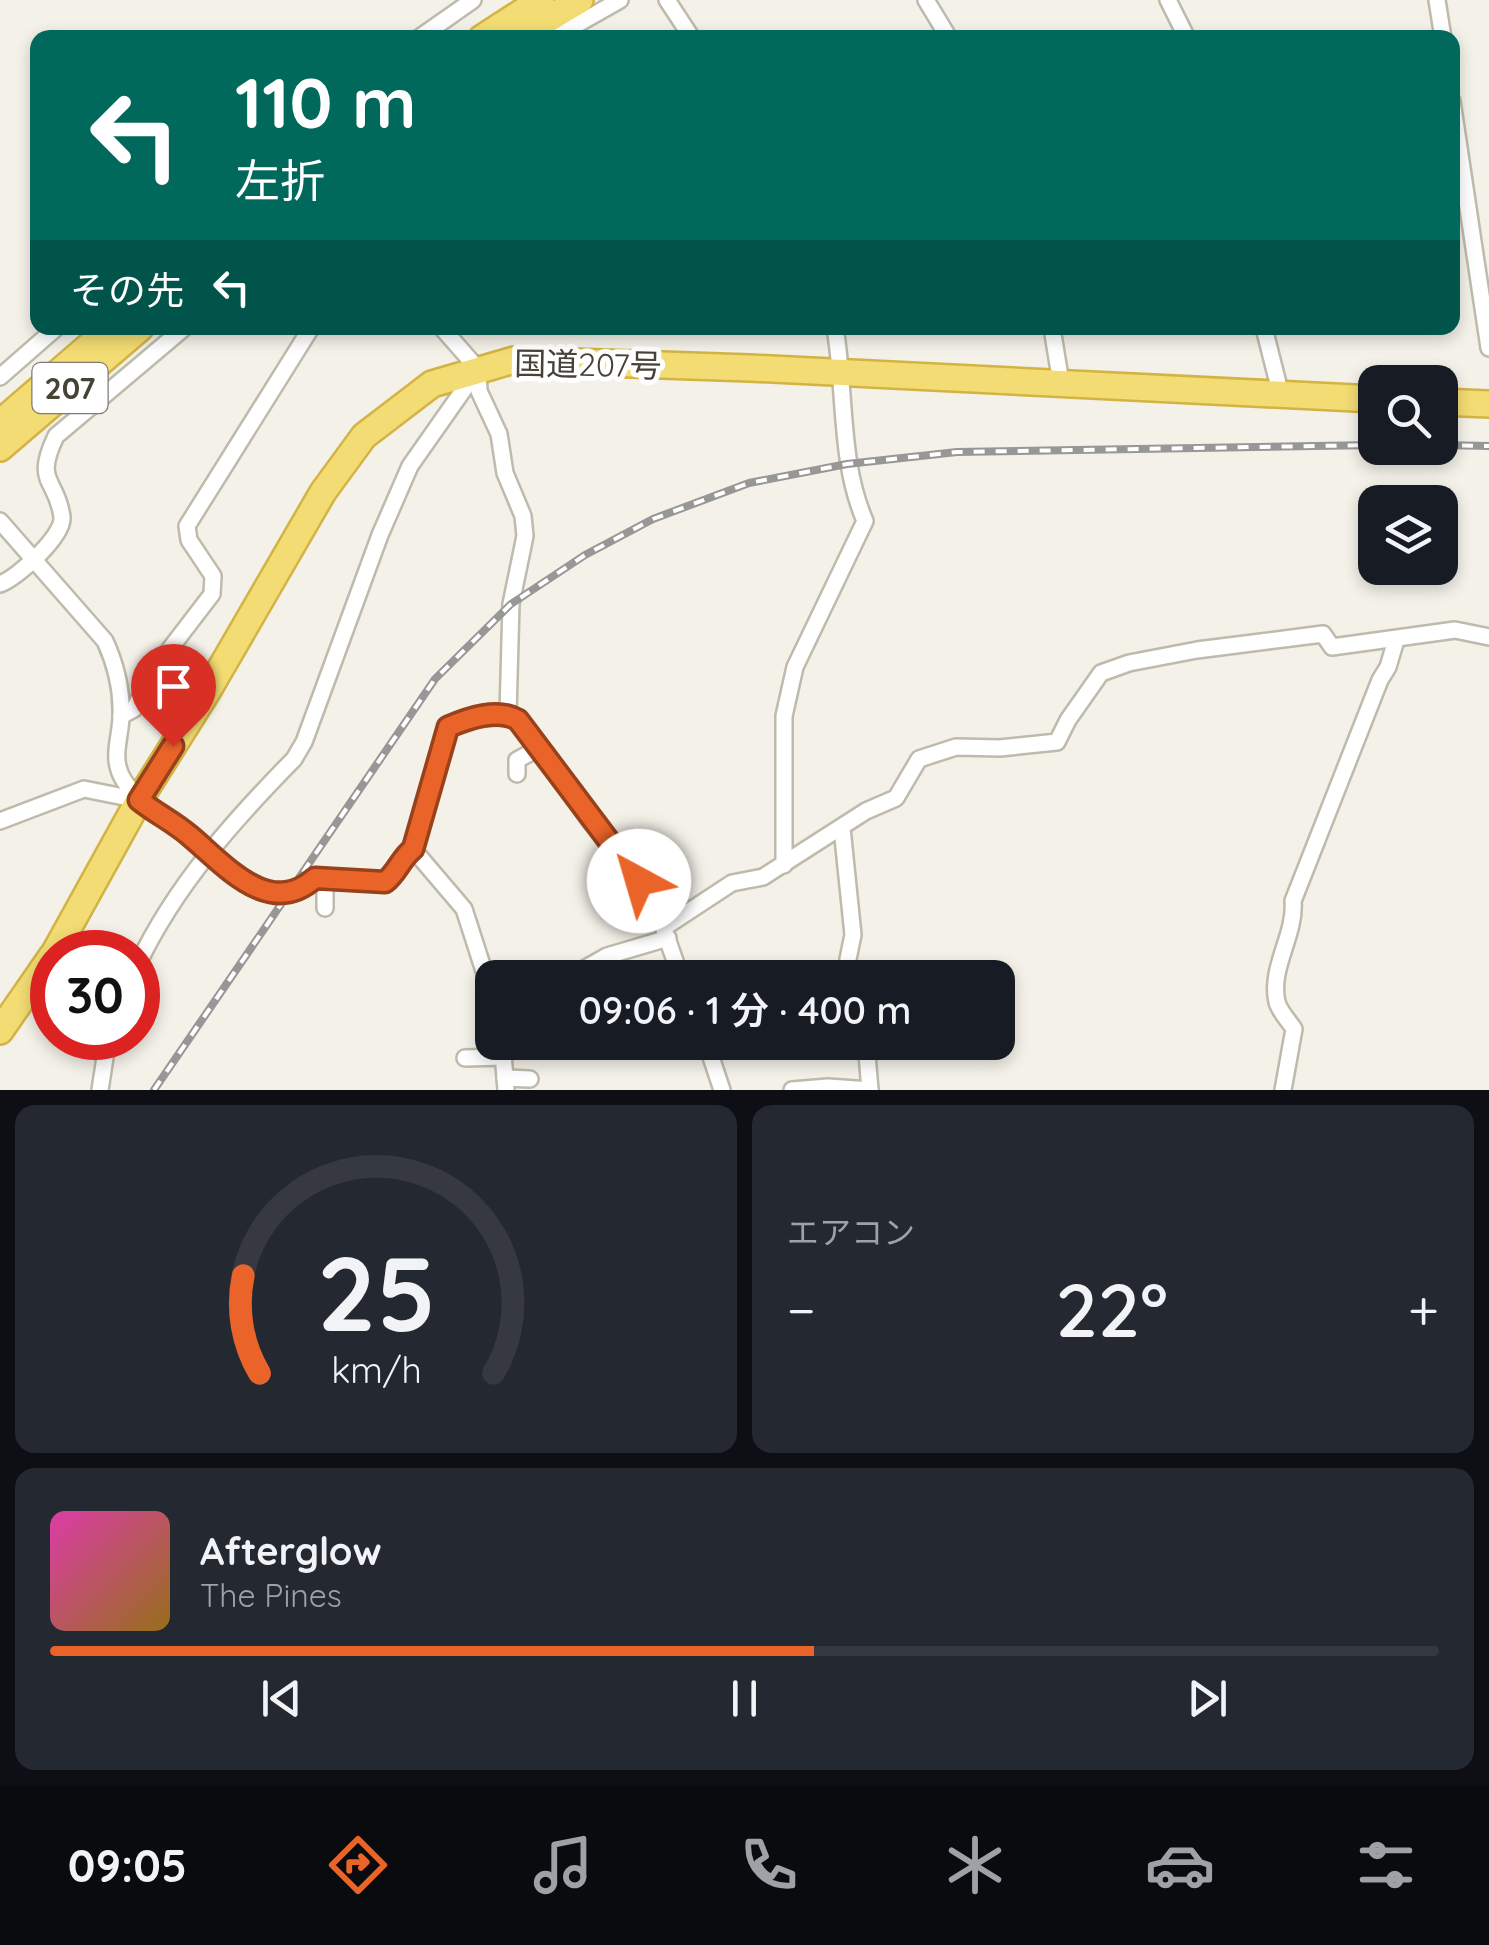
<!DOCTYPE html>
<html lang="ja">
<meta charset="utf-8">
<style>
:root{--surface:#171b24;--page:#242831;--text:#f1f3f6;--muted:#9ea1a6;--line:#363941;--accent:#ea6429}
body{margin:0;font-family:Quicksand,"Noto Sans JP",sans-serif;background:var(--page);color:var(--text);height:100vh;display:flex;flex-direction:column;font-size:38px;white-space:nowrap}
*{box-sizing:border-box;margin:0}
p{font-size:32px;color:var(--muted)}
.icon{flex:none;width:55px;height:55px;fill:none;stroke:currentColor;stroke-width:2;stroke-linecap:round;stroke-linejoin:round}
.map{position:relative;height:1090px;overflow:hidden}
.sheet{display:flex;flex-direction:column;gap:15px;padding:15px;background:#0d0f14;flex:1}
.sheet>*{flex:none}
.top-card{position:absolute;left:30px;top:30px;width:1430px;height:305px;border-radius:20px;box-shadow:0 5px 15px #0003;background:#00695c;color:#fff;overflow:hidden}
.buttons{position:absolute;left:1358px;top:365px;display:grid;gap:20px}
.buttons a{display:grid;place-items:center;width:100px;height:100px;border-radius:20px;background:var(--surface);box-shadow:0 5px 15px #0003;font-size:50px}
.speed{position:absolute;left:30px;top:930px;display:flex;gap:20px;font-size:50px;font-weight:700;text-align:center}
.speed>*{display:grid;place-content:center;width:130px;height:130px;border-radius:50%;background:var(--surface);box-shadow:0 5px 15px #0003;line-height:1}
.speed .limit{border:15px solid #d22;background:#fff;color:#111}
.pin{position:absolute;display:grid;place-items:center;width:85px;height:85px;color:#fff;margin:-102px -42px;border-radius:50% 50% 50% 0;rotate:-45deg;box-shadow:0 0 10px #0007}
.pin .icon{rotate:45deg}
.me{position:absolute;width:110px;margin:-55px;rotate:321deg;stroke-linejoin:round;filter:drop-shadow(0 0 8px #0008)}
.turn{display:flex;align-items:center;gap:35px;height:210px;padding:0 40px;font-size:45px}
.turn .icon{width:130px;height:130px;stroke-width:2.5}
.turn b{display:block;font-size:70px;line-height:85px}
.then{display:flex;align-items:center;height:95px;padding:0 40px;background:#0003;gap:20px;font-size:38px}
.big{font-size:75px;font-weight:600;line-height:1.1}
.sheet .card{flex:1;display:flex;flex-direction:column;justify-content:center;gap:15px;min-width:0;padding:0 35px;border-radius:20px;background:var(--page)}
.sheet .dial{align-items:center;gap:0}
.dial svg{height:260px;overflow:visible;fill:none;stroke:var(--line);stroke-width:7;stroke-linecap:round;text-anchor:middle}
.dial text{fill:var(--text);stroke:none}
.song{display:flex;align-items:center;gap:30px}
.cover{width:120px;height:120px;border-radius:15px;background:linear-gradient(135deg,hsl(320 70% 55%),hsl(40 70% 35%))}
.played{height:10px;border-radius:5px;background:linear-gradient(90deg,var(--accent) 55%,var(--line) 55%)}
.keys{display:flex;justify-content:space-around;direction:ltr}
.heat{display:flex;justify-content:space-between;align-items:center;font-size:55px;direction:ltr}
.sheet .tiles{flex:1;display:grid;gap:15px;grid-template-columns:1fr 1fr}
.card:last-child{grid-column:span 2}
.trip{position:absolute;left:475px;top:960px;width:540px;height:100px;border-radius:20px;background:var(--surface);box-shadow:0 5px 15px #0003;font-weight:600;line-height:100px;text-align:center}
.tabs{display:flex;height:160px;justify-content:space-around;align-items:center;background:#090b0e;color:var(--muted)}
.tabs .icon{width:70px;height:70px}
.tabs .on{color:var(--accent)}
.tabs b{font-size:45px;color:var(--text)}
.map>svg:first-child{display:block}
</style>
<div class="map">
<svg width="1489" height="1090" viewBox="0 0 1489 1090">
<rect width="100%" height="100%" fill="#f3f1e8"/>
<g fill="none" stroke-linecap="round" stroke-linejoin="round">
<defs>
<g id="minor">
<path d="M667 0 692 38"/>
<path d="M926 0 949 38"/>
<path d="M1168 0 1187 38"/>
<path d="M1437 0 1443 38"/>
<path d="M419 38 473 0"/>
<path d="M553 38 620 0"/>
<path d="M1452 101 1489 348"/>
<path d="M442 328 478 369 479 391 499 434 505 473 523 516 525 536 511 604 508 714"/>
<path d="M1052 328 1061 383"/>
<path d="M1264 328 1281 395"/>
<path d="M0 377 56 328"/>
<path d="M0 521 105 641C116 665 122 689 121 716 121 733 113 753 119 770 122 780 133 793 141 801 153 813 171 821 185 832 209 851 234 884 266 891 286 895 300 891 315 878L385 882C397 873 400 858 413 849L449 727C469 718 498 708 518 720L590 821 653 898 681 978"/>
<path d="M0 584C17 578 64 536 62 517 57 478 33 484 56 436L184 328"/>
<path d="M121 716 134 709 153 671 212 594 213 576 189 540 187 526 311 328"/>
<path d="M517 774V760L539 748"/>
<path d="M0 821 84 789 139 800"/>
<path d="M842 828 853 935 848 959 850 978"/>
<path d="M413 849 464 909 492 996"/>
<path d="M784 865V716L795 667 865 521C839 461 846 392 835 328"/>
<path d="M325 880V908"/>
<path d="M665 927 732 883 763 877 866 811 896 798 919 759 956 747 1000 748 1057 742 1068 720 1101 673 1129 663 1197 650 1323 634 1332 647 1455 630 1489 637"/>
<path d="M138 964C175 886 233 821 294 759L304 742 380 535 410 466 476 372"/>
<path d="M568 978 607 956 668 938"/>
<path d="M502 1042 506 1090"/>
<path d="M706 1042 722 1090"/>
<path d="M866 1042 870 1090"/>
<path d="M465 1058 504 1057"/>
<path d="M505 1078 530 1079"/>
<path d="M100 1090 108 1038"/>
<path d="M792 1090 828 1087 870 1090"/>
<path d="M1283 1090 1294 1029C1289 1021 1279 1011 1277 1002 1269 968 1296 935 1293 901L1380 680 1388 667 1396 640"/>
</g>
<g id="highway">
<path d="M482 38 541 0"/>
<path d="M517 38 580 0"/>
<path d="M1440 402 1489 404"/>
<path d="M0 423 110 328"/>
<path d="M0 448 140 328"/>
<path d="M55 952 139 800 207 692 323 492 364 436 432 384 514 360 750 368 1375 399"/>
<path d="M0 1031 52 956"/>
</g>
</defs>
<use href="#minor" stroke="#bebaac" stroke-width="20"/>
<use href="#highway" stroke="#d2b344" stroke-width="30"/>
<use href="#minor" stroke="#fff" stroke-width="15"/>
<use href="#highway" stroke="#f3dc73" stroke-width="25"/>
<defs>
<g id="rail">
<path d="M1440 445 1489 446"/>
<path d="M154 1090 435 679 511 604 585 555 653 519 749 483 847 464 957 452 1375 445"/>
</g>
</defs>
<use href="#rail" stroke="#979797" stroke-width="8"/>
<use href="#rail" stroke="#fff" stroke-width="4" stroke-dasharray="11" stroke-linecap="butt"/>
</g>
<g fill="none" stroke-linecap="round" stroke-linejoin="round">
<defs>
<path id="route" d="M173 746 139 800C155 813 174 822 190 836 225 865 269 919 315 878L385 882C397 873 401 858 413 849L448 727C469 718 498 708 518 720L639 881"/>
</defs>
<use href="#route" stroke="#98411b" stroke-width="25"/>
<use href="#route" stroke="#ea6429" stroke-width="18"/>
</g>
<g text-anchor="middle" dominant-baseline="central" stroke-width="10" stroke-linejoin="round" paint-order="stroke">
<rect fill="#fff" stroke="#7e7b73" stroke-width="2.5" x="32.5" y="363" width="75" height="50" rx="8"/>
<g font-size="30" font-weight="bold" fill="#464237">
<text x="70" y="388">207</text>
</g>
<g font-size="32" fill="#464237" stroke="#fff">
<text transform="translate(588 364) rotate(1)">国道207号</text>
</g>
</g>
</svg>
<div class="buttons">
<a><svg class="icon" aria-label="search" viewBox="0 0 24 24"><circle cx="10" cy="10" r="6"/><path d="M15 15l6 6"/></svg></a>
<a><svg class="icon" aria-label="layers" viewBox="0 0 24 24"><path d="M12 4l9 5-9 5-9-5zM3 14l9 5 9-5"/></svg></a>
</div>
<div class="speed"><div class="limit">30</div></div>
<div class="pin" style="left:173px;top:746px;background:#d93025"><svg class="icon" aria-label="arrive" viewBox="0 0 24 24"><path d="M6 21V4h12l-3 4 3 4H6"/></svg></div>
<svg class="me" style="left:639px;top:881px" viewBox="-20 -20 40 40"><circle r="19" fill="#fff"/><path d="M0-13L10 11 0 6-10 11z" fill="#ea6429"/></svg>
<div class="trip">09:06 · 1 分 · 400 m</div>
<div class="top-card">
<div class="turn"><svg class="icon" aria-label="left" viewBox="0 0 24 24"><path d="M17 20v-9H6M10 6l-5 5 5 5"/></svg><div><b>110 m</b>左折</div></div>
<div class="then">その先<svg class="icon" aria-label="left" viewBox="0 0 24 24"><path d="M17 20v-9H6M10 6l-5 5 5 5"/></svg></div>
</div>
</div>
<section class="sheet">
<div class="tiles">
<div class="card dial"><svg viewBox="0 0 100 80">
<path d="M14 69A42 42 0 1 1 86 69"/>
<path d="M14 69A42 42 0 0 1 9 39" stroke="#ea6429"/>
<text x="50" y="56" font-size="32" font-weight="700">25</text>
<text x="50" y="72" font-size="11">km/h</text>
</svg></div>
<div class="card"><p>エアコン</p>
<div class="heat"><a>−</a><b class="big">22°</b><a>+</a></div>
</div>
<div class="card">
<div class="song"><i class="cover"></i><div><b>Afterglow</b><p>The Pines</p></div></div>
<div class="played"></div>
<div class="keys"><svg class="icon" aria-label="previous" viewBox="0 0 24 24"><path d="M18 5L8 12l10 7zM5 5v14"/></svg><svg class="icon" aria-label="pause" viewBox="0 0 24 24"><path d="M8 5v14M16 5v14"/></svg><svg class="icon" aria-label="next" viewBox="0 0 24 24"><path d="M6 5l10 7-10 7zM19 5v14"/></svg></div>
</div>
</div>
</section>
<nav class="tabs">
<b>09:05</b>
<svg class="icon on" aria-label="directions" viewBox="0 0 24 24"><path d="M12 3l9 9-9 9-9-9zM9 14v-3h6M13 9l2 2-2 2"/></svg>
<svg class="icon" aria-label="music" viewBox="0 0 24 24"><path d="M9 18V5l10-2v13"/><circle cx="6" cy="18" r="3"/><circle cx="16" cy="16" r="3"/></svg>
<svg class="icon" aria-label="phone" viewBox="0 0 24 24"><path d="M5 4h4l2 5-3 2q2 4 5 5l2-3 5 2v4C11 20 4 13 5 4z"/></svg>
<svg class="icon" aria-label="climate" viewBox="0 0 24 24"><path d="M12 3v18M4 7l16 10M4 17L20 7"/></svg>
<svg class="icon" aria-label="car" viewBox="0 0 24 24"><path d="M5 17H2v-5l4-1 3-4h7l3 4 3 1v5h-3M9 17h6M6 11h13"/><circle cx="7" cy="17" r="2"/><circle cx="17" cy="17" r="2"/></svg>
<svg class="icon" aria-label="filters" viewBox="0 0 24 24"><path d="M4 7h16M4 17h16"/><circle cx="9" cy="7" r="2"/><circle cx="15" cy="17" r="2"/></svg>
</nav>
